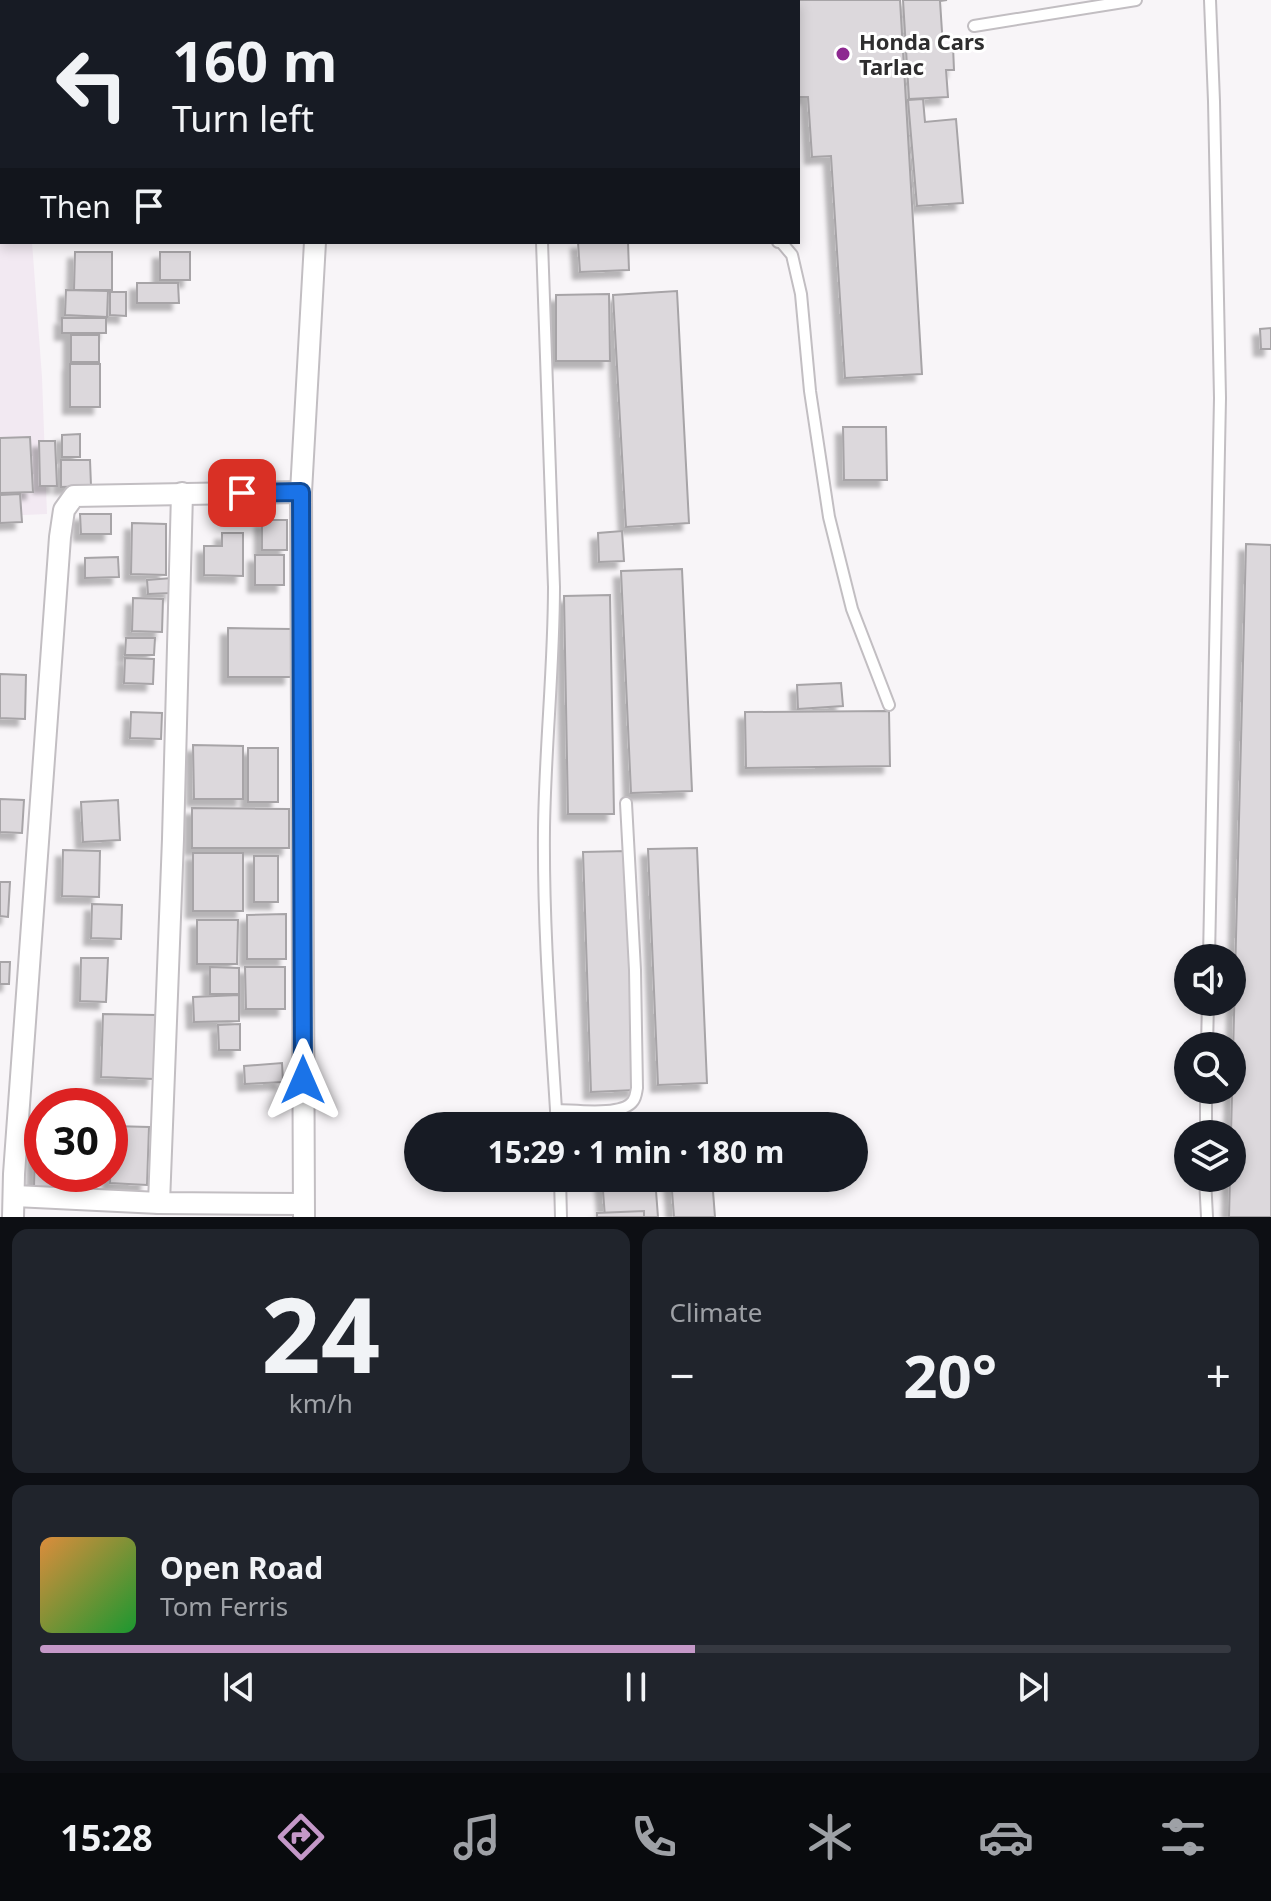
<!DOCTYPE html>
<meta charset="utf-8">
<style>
:root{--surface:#171b24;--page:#20242c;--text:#f1f3f6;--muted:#9ea1a6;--line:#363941;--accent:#c498c8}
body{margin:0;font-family:"Noto Sans",sans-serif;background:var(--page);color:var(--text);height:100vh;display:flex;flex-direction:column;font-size:30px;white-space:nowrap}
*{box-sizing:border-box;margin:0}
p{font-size:26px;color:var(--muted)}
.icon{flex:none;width:44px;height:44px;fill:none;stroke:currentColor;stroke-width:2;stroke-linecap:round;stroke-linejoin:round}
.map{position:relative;height:1217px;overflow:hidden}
.drawer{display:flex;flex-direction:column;gap:12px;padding:12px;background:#0d0f14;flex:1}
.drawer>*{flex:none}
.hud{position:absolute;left:0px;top:0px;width:800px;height:244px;box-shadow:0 4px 12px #0003;background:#171b24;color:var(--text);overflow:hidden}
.fabs{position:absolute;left:1174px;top:944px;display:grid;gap:16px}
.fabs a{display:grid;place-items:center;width:72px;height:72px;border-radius:50%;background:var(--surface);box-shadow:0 4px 12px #0003;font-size:40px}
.speed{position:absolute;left:24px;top:1088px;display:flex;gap:16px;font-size:40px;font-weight:700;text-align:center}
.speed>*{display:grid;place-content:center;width:104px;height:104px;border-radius:50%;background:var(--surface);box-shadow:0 4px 12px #0003;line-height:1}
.speed .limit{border:12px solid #d22;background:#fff;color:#111}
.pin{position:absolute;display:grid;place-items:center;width:68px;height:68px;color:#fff;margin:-34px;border-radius:16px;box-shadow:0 4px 12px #0006}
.me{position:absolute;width:88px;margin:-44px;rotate:0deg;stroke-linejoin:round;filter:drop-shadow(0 0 6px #0008)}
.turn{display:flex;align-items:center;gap:28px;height:168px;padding:0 40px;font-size:36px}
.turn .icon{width:104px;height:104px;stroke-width:2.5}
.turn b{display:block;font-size:56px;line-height:68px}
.then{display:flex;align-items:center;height:76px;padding:0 40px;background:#0003;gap:16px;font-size:30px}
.big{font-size:60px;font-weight:700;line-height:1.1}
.drawer .widget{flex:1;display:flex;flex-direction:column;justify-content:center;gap:12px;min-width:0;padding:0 28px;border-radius:16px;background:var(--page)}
.drawer .dial{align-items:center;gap:0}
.dial b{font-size:104px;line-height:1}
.song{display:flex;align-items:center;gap:24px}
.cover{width:96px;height:96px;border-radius:12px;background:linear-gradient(135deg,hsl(30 70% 55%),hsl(130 70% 35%))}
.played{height:8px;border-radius:4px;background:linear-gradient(90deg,var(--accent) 55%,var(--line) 55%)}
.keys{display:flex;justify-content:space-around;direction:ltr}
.heat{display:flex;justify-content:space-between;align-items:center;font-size:44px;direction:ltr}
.drawer .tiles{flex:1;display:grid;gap:12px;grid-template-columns:1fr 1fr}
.widget:last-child{grid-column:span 2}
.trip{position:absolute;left:404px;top:1112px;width:464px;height:80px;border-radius:40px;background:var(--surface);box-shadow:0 4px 12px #0003;font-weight:700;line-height:80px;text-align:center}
.dock{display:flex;height:128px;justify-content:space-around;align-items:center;background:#090b0e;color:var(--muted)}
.dock .icon{width:56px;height:56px}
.dock .active{color:var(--accent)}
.dock b{font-size:36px;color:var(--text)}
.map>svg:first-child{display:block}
</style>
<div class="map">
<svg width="1271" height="1217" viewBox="0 0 1271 1217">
<defs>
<filter id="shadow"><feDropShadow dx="-7" dy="7" stdDeviation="2" flood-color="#0004"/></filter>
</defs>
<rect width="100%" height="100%" fill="#f8f5f8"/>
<path fill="#f2e9f2" d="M2 56V242H32L42 377 47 514 0 516V57Z"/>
<g fill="#dcd8dc" stroke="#a7a4a7" stroke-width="2" filter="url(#shadow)">
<path d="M792 0H900L922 374 845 378 831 156 812 157 808 97H798V2H792Z"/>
<path d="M903 0H947L940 1 943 47 953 46 954 70H946L948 97 909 99Z"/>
<path d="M923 99 925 122 956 119 963 203 917 206 908 100Z"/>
<path d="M578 242H628L629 270 580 272Z"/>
<path d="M75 252H112V290H74Z"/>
<rect x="160" y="252" width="30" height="28"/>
<path d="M137 283H178L179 303H137Z"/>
<path d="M66 290 108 291 107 317 65 315Z"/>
<path d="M677 291 689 523 626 527 613 295Z"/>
<path d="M110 292H126V316L110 315Z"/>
<path d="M609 294 610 361H556V295Z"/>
<rect x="62" y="318" width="44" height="15"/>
<path d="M1271 328V349H1261L1260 329Z"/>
<rect x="71" y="335" width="28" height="27"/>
<rect x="70" y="364" width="30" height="43"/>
<path d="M843 427H886L887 480H844Z"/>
<path d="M80 434V457H62V435Z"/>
<path d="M30 437 33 492 0 493V438Z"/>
<path d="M39 441H55L57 486H40Z"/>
<path d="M61 460H90L91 486 61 487Z"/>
<path d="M20 494 22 522 0 523V495Z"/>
<path d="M80 514H111V534H81Z"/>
<rect x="262" y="520" width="25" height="30"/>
<path d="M132 523 166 524V575L131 574Z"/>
<path d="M622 531 624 561 599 562 598 533Z"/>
<path d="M222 533H243V576L204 575V546H222Z"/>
<path d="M1246 544 1271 545V1217H1229L1230 1178H1232L1231 1134Z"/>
<rect x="255" y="555" width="29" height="30"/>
<path d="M118 557 119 577 85 578V558Z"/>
<path d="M682 569 692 791 631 793 621 571Z"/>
<path d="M172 578V593L148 594 147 580Z"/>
<path d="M610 595 614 814H568L564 596Z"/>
<path d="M133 598 163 599 162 632 132 631Z"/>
<path d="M228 628 291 629V677H228Z"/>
<path d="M126 638H155L154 655H125Z"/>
<path d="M125 658 154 659 153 684 124 683Z"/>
<path d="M0 674 26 675 25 719 0 718Z"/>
<path d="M841 683 843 706 798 709 797 685Z"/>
<path d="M889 711 890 766 746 768 745 712Z"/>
<path d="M131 712 162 713 161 739 130 738Z"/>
<path d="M193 745 243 746V799H194Z"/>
<rect x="248" y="748" width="30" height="54"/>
<path d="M0 799 24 800 22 833 0 832Z"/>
<path d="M118 800 120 840 83 842 81 802Z"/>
<path d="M192 808 289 809V848H192Z"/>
<path d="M697 848 707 1083 658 1085 648 849Z"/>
<path d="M63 850 100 851 99 897 62 896Z"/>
<path d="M628 851 636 1090 591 1092 583 852Z"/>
<rect x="193" y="853" width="50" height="58"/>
<rect x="254" y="856" width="24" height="46"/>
<path d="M0 882H10L8 917 0 916Z"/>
<path d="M92 904 122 905 121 939 91 938Z"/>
<path d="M286 914V959H247V915Z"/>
<path d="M197 920H238L237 964H197Z"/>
<path d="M81 958H108L106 1002 80 1001Z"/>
<path d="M0 962H10L9 984H0Z"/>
<path d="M210 967 239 968V994H210Z"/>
<path d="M245 967H285V1009H246Z"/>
<path d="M239 995V1021L194 1022 193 997Z"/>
<path d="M103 1014 156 1015 154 1079 101 1077Z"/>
<path d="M240 1024V1050H219L218 1025Z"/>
<path d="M282 1063 283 1082 245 1084 244 1066Z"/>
<path d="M112 1126 149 1127 147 1185 110 1183Z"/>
<path d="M35 1145H42V1174H66V1188L34 1187Z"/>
<path d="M602 1178H655L658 1217H605Z"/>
<path d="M671 1178H712L715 1217H674Z"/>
<path d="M644 1211V1217H597V1213Z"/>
</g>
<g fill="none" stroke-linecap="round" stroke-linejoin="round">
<defs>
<g id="service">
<path d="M535 2V0"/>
<path d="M974 26 1136 0"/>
<path d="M542 242 554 587C554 667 545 748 544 829 543 928 551 1027 557 1126"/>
<path d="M778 242H781L792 255 801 294 810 391 829 517 852 609 889 705"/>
<path d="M1209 958 1220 398 1214 101 1210 0"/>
<path d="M1207 1046 1208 1002"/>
<path d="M556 1110C574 1110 622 1117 633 1101 636 1097 636 1093 637 1088L635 970 626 803"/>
<path d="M1206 1134V1090"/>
<path d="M560 1178 561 1217"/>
<path d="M1205 1178 1207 1217"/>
</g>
<g id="minor">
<path d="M328 2V0"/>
<path d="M15 1196 159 1203 303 1204"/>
<path d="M159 1203 173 839 182 493"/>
<path d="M13 1217 14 1174 60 537 64 510 74 496 301 492"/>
<path d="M304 1217 301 492 315 242"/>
</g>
<g id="trunk">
<path d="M111 2 125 0"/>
<path d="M0 18H2"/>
</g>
</defs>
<use href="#service" stroke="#c2bec2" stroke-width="14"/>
<use href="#minor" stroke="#c2bec2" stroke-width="24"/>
<use href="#trunk" stroke="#c2bec2" stroke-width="38"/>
<use href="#service" stroke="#fff" stroke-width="10"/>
<use href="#minor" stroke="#fff" stroke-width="20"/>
<use href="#trunk" stroke="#fff" stroke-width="34"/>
</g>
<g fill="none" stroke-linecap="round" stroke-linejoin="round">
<defs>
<path id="route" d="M242 493 301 492 303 1080"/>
</defs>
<use href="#route" stroke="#114b97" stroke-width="20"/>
<use href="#route" stroke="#1a73e8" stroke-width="14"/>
</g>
<circle fill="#8d2990" stroke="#fff" stroke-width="3" cx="843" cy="54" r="8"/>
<g text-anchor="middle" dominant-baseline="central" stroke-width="6" stroke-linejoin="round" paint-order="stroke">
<g font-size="22" font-weight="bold" fill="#2f2e2f" stroke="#fff" text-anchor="start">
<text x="859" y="41">Honda Cars<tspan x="859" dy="25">Tarlac</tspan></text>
</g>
</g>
</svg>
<div class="fabs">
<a><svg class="icon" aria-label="sound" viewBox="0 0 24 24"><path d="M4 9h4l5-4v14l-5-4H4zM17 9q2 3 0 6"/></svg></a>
<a><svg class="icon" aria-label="search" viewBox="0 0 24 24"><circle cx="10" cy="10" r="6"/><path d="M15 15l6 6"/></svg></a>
<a><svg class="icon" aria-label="layers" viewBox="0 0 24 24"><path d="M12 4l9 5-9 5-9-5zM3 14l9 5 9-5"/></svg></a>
</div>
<div class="speed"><div class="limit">30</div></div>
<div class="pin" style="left:242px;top:493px;background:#d93025"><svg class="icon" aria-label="arrive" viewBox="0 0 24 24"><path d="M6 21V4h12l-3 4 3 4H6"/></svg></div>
<svg class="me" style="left:303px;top:1080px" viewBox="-20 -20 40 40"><path d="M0-17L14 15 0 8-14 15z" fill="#1a73e8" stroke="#fff" stroke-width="4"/></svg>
<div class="trip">15:29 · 1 min · 180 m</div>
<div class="hud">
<div class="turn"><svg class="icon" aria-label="left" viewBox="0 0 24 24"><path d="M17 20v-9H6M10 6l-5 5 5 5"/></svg><div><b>160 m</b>Turn left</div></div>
<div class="then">Then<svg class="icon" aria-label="arrive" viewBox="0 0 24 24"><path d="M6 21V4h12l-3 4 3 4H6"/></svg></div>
</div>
</div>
<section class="drawer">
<div class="tiles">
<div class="widget dial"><b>24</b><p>km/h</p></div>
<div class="widget"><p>Climate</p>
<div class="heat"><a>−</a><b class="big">20°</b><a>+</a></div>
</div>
<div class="widget">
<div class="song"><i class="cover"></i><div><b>Open Road</b><p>Tom Ferris</p></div></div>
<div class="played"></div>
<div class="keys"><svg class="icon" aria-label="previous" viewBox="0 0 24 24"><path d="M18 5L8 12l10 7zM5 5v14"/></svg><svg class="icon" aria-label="pause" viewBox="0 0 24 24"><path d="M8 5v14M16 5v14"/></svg><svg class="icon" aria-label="next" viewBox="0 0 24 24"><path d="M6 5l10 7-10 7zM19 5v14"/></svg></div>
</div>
</div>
</section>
<nav class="dock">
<b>15:28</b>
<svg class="icon active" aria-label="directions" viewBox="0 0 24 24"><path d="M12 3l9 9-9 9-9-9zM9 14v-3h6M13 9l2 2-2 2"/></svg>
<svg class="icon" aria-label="music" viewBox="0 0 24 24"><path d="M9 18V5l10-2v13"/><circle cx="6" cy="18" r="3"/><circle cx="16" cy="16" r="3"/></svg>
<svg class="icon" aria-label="phone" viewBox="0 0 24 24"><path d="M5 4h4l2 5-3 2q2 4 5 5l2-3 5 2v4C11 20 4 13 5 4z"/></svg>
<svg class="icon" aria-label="climate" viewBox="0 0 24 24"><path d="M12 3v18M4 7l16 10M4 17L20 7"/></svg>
<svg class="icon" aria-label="car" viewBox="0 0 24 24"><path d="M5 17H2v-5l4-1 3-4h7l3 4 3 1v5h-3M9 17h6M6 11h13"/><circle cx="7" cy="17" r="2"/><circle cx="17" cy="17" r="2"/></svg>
<svg class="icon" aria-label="filters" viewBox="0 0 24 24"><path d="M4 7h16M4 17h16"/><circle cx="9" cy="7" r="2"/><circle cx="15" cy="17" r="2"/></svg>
</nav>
